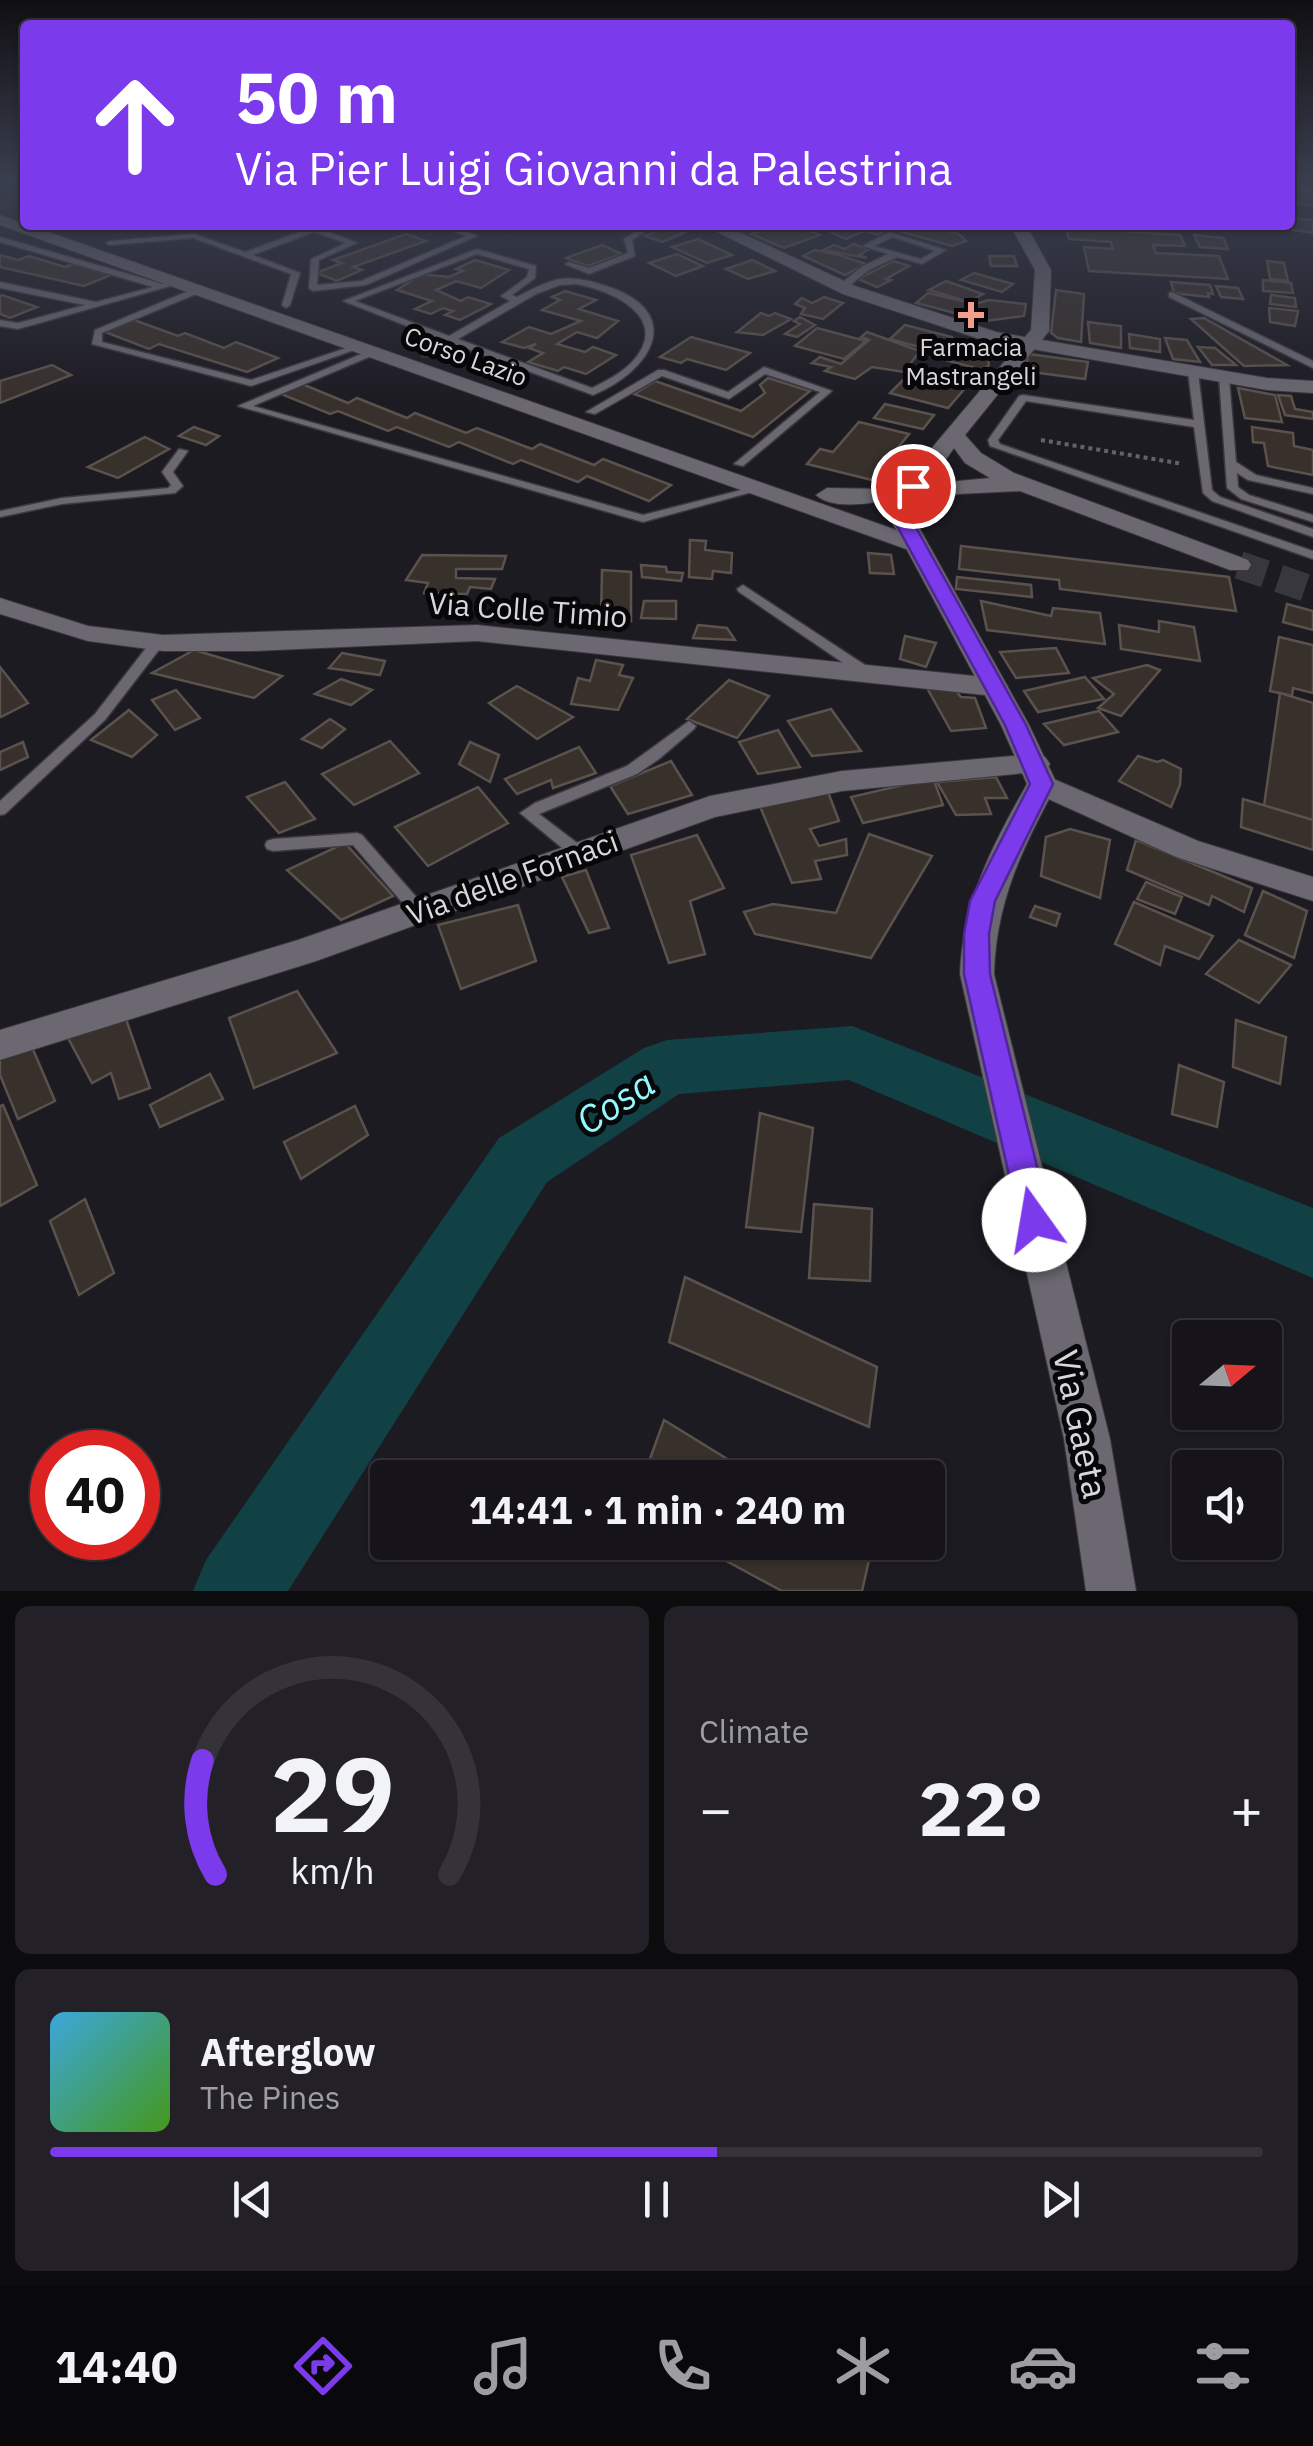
<!DOCTYPE html>
<meta charset="utf-8">
<style>
:root{--surface:#16141a;--page:#232127;--text:#f1f3f6;--muted:#9e9ea2;--line:#353339;--accent:#7c3aed}
body{margin:0;font-family:"IBM Plex Sans",sans-serif;background:var(--page);color:var(--text);height:100vh;display:flex;flex-direction:column;font-size:38px;white-space:nowrap}
*{box-sizing:border-box;margin:0}
p{font-size:32px;color:var(--muted)}
.icon{flex:none;width:55px;height:55px;fill:none;stroke:currentColor;stroke-width:2;stroke-linecap:round;stroke-linejoin:round}
.map{position:relative;height:1591px;overflow:hidden}
.side{display:flex;flex-direction:column;gap:15px;padding:15px;background:#0c0b0e;flex:1}
.side>*{flex:none}
.banner{position:absolute;left:20px;top:20px;width:1275px;height:210px;border-radius:10px;box-shadow:0 2px 8px #0004,0 0 0 2px var(--line);background:#7c3aed;color:#fff;overflow:hidden}
.needle{width:65px;rotate:71deg}
.tools{position:absolute;left:1172px;top:1320px;display:grid;gap:20px}
.tools a{display:grid;place-items:center;width:110px;height:110px;border-radius:10px;background:var(--surface);box-shadow:0 2px 8px #0004,0 0 0 2px var(--line);font-size:50px}
.speed{position:absolute;left:30px;top:1430px;display:flex;gap:20px;font-size:50px;font-weight:700;text-align:center}
.speed>*{display:grid;place-content:center;width:130px;height:130px;border-radius:50%;background:var(--surface);box-shadow:0 2px 8px #0004,0 0 0 2px var(--line);line-height:1}
.speed .limit{border:15px solid #d22;background:#fff;color:#111}
.pin{position:absolute;display:grid;place-items:center;width:85px;height:85px;color:#fff;margin:-42px;border:5px solid #fff;border-radius:50%;box-shadow:0 2px 10px #0007}
.me{position:absolute;width:110px;margin:-55px;rotate:347deg;stroke-linejoin:round;filter:drop-shadow(0 0 8px #0008)}
.turn{display:flex;align-items:center;gap:35px;height:210px;padding:0 50px;font-size:45px}
.turn .icon{width:130px;height:130px;stroke-width:2.5}
.turn b{display:block;font-size:70px;line-height:85px}
.big{font-size:75px;font-weight:700;line-height:1.1}
.side .card{flex:1;display:flex;flex-direction:column;justify-content:center;gap:15px;min-width:0;padding:0 35px;border-radius:15px;background:var(--page)}
.side .dial{align-items:center;gap:0}
.dial svg{height:260px;overflow:visible;fill:none;stroke:var(--line);stroke-width:7;stroke-linecap:round;text-anchor:middle}
.dial text{fill:var(--text);stroke:none}
.song{display:flex;align-items:center;gap:30px}
.cover{width:120px;height:120px;border-radius:15px;background:linear-gradient(135deg,hsl(200 70% 55%),hsl(100 70% 35%))}
.played{height:10px;border-radius:5px;background:linear-gradient(90deg,var(--accent) 55%,var(--line) 55%)}
.keys{display:flex;justify-content:space-around;direction:ltr}
.heat{display:flex;justify-content:space-between;align-items:center;font-size:55px;direction:ltr}
.side .tiles{flex:1;display:grid;gap:15px;grid-template-columns:1fr 1fr}
.card:last-child{grid-column:span 2}
.trip{position:absolute;left:370px;top:1460px;width:575px;height:100px;border-radius:10px;background:var(--surface);box-shadow:0 2px 8px #0004,0 0 0 2px var(--line);font-weight:700;line-height:100px;text-align:center}
.tabs{display:flex;height:160px;justify-content:space-around;align-items:center;background:#09080a;color:var(--muted)}
.tabs .icon{width:70px;height:70px}
.tabs .on{color:var(--accent)}
.tabs b{font-size:45px;color:var(--text)}
.map>svg:first-child{display:block}
</style>
<div class="map">
<svg width="1313" height="1591" viewBox="0 0 1313 1591">
<rect width="100%" height="100%" fill="#1d1b22"/>
<g fill="none" stroke-linecap="round" stroke-linejoin="round">
<path fill="#114144" fill-rule="evenodd" d="M852 1026 1313 1208V1278L849 1080 679 1094 547 1182 288 1591H193L206 1560 499 1138 644 1048 667 1040Z"/>
</g>
<g fill="#38302b" stroke="#5b524d" stroke-width="2.5">
<path d="M1290 189 1313 191V205L1290 203Z"/>
<path d="M1290 218 1313 220V233L1262 225H1290Z"/>
<path d="M776 225H796L820 235 784 248 751 234Z"/>
<path d="M840 225H894L878 235 864 231 846 239 828 231Z"/>
<path d="M898 225H926L959 234 966 241 952 246 891 229Z"/>
<path d="M667 226 684 233 662 242 645 236Z"/>
<path d="M1066 228 1180 235 1185 246 1153 245 1156 253 1219 256 1228 279 1089 271 1084 247 1113 249 1111 242 1069 239Z"/>
<path d="M406 234 426 241 353 267 362 270 337 281 316 273 342 263 333 260Z"/>
<path d="M1194 235 1223 238 1228 249 1200 247Z"/>
<path d="M698 239 732 255 707 263 672 247Z"/>
<path d="M853 244 869 249 859 255 867 258 823 250 834 245 845 249Z"/>
<path d="M602 245 622 254 587 266 566 258Z"/>
<path d="M815 250 839 255 866 264 845 275 803 256Z"/>
<path d="M677 254 703 266 676 276 649 263Z"/>
<path d="M0 255 18 260 29 256 65 267 73 264 111 275 84 286 0 267Z"/>
<path d="M989 256H1014L1017 266H991Z"/>
<path d="M475 260 509 270 481 288 456 281 436 290 461 301 468 297 491 304 460 320 445 315 453 311 443 308 431 314 415 309 432 301 397 290 421 274 449 277 463 271 456 269Z"/>
<path d="M752 260 775 271 748 279 726 269Z"/>
<path d="M894 261 909 266 886 279 891 280 877 287 858 279Z"/>
<path d="M1267 261 1284 263 1288 281 1270 279Z"/>
<path d="M974 273 1013 284 1002 292 961 280Z"/>
<path d="M1263 280 1291 283 1293 293 1263 291Z"/>
<path d="M946 281 983 294 969 302 929 290Z"/>
<path d="M1171 282 1210 285 1213 294 1208 293 1209 297 1174 293Z"/>
<path d="M1216 286 1238 288 1243 299 1221 297Z"/>
<path d="M1056 290 1084 294 1081 342 1058 338 1051 333Z"/>
<path d="M565 291 596 300 579 309 618 321 597 338 577 332 557 344 585 352 593 347 616 355 586 374 564 367 558 371 528 362 543 353 529 348 536 344 524 348 502 342 529 327 551 334 581 321 542 310 560 300 552 297Z"/>
<path d="M928 293 975 304 989 300 1026 304 1024 316 985 321 916 303Z"/>
<path d="M1271 295 1295 298 1296 307 1270 304Z"/>
<path d="M0 296 2 295 37 307 10 318 0 314Z"/>
<path d="M824 297 843 303 823 319 801 314 805 308 795 304 802 298 812 303Z"/>
<path d="M1269 308 1298 311 1295 326 1270 322Z"/>
<path d="M761 313 769 316 775 313 791 319 763 335 737 332Z"/>
<path d="M800 317 815 325 797 337 785 334 800 324 794 321Z"/>
<path d="M1204 318 1287 365 1244 366 1191 319Z"/>
<path d="M134 320 178 336 185 333 224 348 236 342 278 358 247 372 159 344 149 349 105 332Z"/>
<path d="M1088 322 1121 326V348L1090 343Z"/>
<path d="M905 325 952 337 958 346 978 347 987 354 989 365 983 370 922 354 926 349 890 339Z"/>
<path d="M817 328 866 341 844 359 795 346Z"/>
<path d="M867 332 920 351 904 372 872 367 855 379 825 371 831 367 812 363 820 357 841 364 869 340 861 337Z"/>
<path d="M1129 334 1160 339V352L1130 348Z"/>
<path d="M691 337 750 353 726 370 687 359 681 363 660 357Z"/>
<path d="M1165 338 1187 340 1200 362 1173 359Z"/>
<path d="M1198 347 1215 348 1236 365H1212Z"/>
<path d="M1029 354 1088 362 1085 379 1024 371Z"/>
<path d="M52 365 71 375 0 403V381Z"/>
<path d="M940 372 973 379 948 408 890 393 905 378 928 384Z"/>
<path d="M768 378 810 391 753 437 634 394 655 381 741 411 765 393 760 385Z"/>
<path d="M302 384 348 403 357 398 407 418 415 413 466 433 477 428 532 449 540 444 594 465 603 459 671 485 649 501 587 476 578 482 521 460 513 464 459 442 449 447 397 427 388 431 338 411 330 414 281 394Z"/>
<path d="M1238 388 1275 395 1282 422 1245 418Z"/>
<path d="M1278 395 1291 396 1295 409 1313 412V419L1285 415Z"/>
<path d="M885 404 934 415 923 429 874 418Z"/>
<path d="M859 422 909 434 872 480 807 464 820 449 833 452Z"/>
<path d="M194 427 219 436 206 445 179 436Z"/>
<path d="M1252 427 1293 433 1294 446 1313 450V475L1268 466 1264 443 1253 442Z"/>
<path d="M145 437 169 449 118 478 88 467Z"/>
<path d="M690 540 706 541 705 550 732 553 731 573 713 571 712 579 689 577Z"/>
<path d="M961 546 1229 577 1236 611 1060 589 1059 580 959 569Z"/>
<path d="M868 553 891 555 894 574 870 573Z"/>
<path d="M422 555 506 556 502 569H456V578L495 579 491 589 470 587 467 594 424 593 428 583 406 580Z"/>
<path d="M641 565 666 567 667 572 683 573 681 581 642 577Z"/>
<path d="M602 570 631 572V621L601 618Z"/>
<path d="M957 577 1031 585 1032 597 956 589Z"/>
<path d="M644 601H676V619L641 618Z"/>
<path d="M981 601 1051 616 1053 608 1100 613 1105 644 987 630Z"/>
<path d="M1287 604 1313 611V630L1283 622Z"/>
<path d="M1159 621 1194 627 1200 661 1121 649 1119 625 1159 632Z"/>
<path d="M698 625 727 628 735 640 693 638Z"/>
<path d="M905 636 936 643 926 667 900 659Z"/>
<path d="M1279 637 1313 645V693L1293 688 1292 696 1270 691Z"/>
<path d="M1056 648 1069 673 1016 678 1000 652Z"/>
<path d="M194 650 282 676 254 698 152 673Z"/>
<path d="M342 653 385 661 380 675 329 668Z"/>
<path d="M596 660 623 665 619 675 633 678 618 710 571 704 578 678 590 681Z"/>
<path d="M1147 665 1160 670 1121 716 1098 708 1114 694 1093 678Z"/>
<path d="M0 667 28 703 1 717 0 716Z"/>
<path d="M1085 677 1104 699 1038 712 1024 691Z"/>
<path d="M341 679 372 690 351 705 315 694Z"/>
<path d="M729 680 769 696 737 738 687 719Z"/>
<path d="M517 686 573 717 537 739 489 703Z"/>
<path d="M927 688 955 690 961 697 975 698 986 728 951 731Z"/>
<path d="M176 690 200 718 175 730 152 700Z"/>
<path d="M1280 693 1313 703V820L1264 806Z"/>
<path d="M831 709 861 751 812 756 788 721Z"/>
<path d="M129 710 157 735 132 757 91 740Z"/>
<path d="M1099 711 1118 732 1064 745 1044 724Z"/>
<path d="M330 719 345 729 322 748 302 739Z"/>
<path d="M778 730 800 767 758 774 739 742Z"/>
<path d="M390 741 419 773 354 805 322 774Z"/>
<path d="M23 742 28 757 0 770V752Z"/>
<path d="M470 742 499 755 490 782 459 764Z"/>
<path d="M579 747 596 773 553 788 551 780 517 794 505 779Z"/>
<path d="M1138 756 1157 762 1163 760 1181 769 1180 785 1171 807 1119 781Z"/>
<path d="M671 761 692 795 628 814 610 786Z"/>
<path d="M996 777 1007 798H985L991 814 956 815 937 782Z"/>
<path d="M933 778 943 805 863 823 851 797Z"/>
<path d="M285 782 315 819 279 833 247 797Z"/>
<path d="M478 787 508 823 428 866 395 827Z"/>
<path d="M828 792 839 821 810 829 819 846 846 839 847 855 815 861 821 879 792 883 759 804Z"/>
<path d="M1243 799 1313 820V850L1241 827Z"/>
<path d="M1070 829 1110 840 1100 898 1041 876 1046 837Z"/>
<path d="M869 834 932 856 871 958 755 934 744 912 773 904 836 913Z"/>
<path d="M697 835 724 888 690 901 705 954 669 963 631 855Z"/>
<path d="M1136 840 1252 888 1244 912 1212 896 1209 905 1127 870Z"/>
<path d="M345 843 393 896 341 920 287 870Z"/>
<path d="M586 870 609 928 589 933 562 877Z"/>
<path d="M1146 882 1182 897 1175 914 1137 899Z"/>
<path d="M1263 891 1307 911 1294 958 1245 935Z"/>
<path d="M1134 902 1213 936 1199 959 1165 946 1160 965 1115 944Z"/>
<path d="M518 905 536 961 461 989 438 925Z"/>
<path d="M1035 906 1060 914 1056 926 1030 917Z"/>
<path d="M1239 940 1291 965 1259 1003 1206 974Z"/>
<path d="M297 991 337 1053 254 1088 229 1018Z"/>
<path d="M126 1019 150 1088 119 1099 111 1073 92 1083 68 1038Z"/>
<path d="M1236 1020 1286 1037 1280 1084 1233 1067Z"/>
<path d="M32 1047 55 1101 18 1119 0 1075V1057Z"/>
<path d="M1179 1065 1224 1082 1217 1127 1172 1114Z"/>
<path d="M210 1074 223 1099 160 1127 150 1105Z"/>
<path d="M3 1105 37 1185 0 1206V1106Z"/>
<path d="M355 1106 368 1135 301 1179 284 1142Z"/>
<path d="M760 1113 813 1128 801 1232 746 1227Z"/>
<path d="M85 1199 114 1273 79 1295 50 1221Z"/>
<path d="M814 1204 872 1209 870 1281 809 1278Z"/>
<path d="M685 1277 877 1367 869 1427 669 1342Z"/>
<path d="M664 1420 758 1478H643Z"/>
<path d="M691 1542H864L872 1547 862 1591H782Z"/>
</g>
<g fill="none" stroke-linecap="round" stroke-linejoin="round">
<path stroke="#39373e" stroke-width="28" stroke-dasharray="28 14" stroke-linecap="butt" d="M1239 565 1313 590"/>
<defs>
<g id="service">
<path d="M318 225H326L321 229 357 243 319 260 317 285 361 281 466 236 438 225H449L477 236 366 285 313 291 309 288 311 259 346 243 314 232 253 255 300 273 290 305 286 308 282 305 291 274 193 238 110 245 106 243 110 241 194 234 245 252Z"/>
<path d="M646 225H656L632 240 635 256 589 274 565 264 569 262 589 268 628 253 624 239Z"/>
<path d="M889 232 946 250 922 264 897 257 869 270 845 289H839V285L863 266 888 254 863 246ZM893 237 935 251 921 259 874 246Z"/>
<path d="M0 237 163 284 177 280 181 283 18 329 0 326V320L18 323 85 305 0 288V282L96 302 153 287 0 242Z"/>
<path d="M477 249 536 266 535 278 512 295 517 297C530 290 545 282 560 279 575 277 592 281 606 286 687 312 652 371 593 395L451 343 428 356H422V352L443 340 343 301ZM477 254 529 269 527 277 501 296 510 301 449 336 355 301ZM576 284C611 290 672 317 633 361 622 373 606 381 592 388L458 339 536 294 560 285Z"/>
<path d="M198 287 202 290 201 292 102 333V342L251 380 355 345 363 347 251 386 92 344 95 330Z"/>
<path d="M1172 292 1313 361V368L1169 297V293Z"/>
<path d="M373 349 378 352 376 354 253 406 643 515 757 486 763 489 643 522 238 406Z"/>
<path d="M764 367 832 391 743 466 734 464 820 392 765 374 729 399 662 376 595 414 586 412 658 370H664L728 392Z"/>
<path d="M1193 369 1198 372 1212 490 1220 497 1313 529V537L1212 501 1203 493 1194 427 1026 401 998 440 1000 444 1313 551V559L990 446 988 440 1019 396 1023 395 1194 420 1188 372Z"/>
<path d="M1224 374 1229 377 1236 462 1256 475 1313 488V494L1248 480 1237 473 1238 487 1249 495 1313 515V522L1241 499 1227 488 1219 377Z"/>
<path d="M179 449 188 451 173 472 183 486 175 493 62 504 0 517V511L62 498 168 488 171 485 162 472Z"/>
<path d="M743 585 871 669 873 672 871 675H861L739 592 737 589Z"/>
<path d="M158 638 165 642 105 720 5 814 0 815V801L95 714 153 639Z"/>
<path d="M689 721 696 726 694 729 659 759 637 774 539 814 585 849 587 853 585 857H573L520 813 535 803 627 766Z"/>
<path d="M357 833 362 835 425 907 427 911 425 915H413L353 845 273 851 267 849 265 845 267 841 273 839Z"/>
</g>
<g id="minor">
<path d="M0 215 922 539 926 544 922 549H906L0 225Z"/>
<path d="M703 225H724L855 286 996 332 1267 378 1313 381V393L1267 390 986 341 843 294Z"/>
<path d="M913 478 921 480 924 485 921 490C897 500 836 514 816 495L827 488 884 489Z"/>
<path d="M0 598 88 626 163 635 477 625 994 678 1004 681 1008 687 1004 693 994 696 477 641 252 651H163L88 641 0 614Z"/>
<path d="M1035 754 1045 757 1050 764 1045 771 842 791 715 817 316 961 0 1060V1030L298 940 710 796 842 771Z"/>
<path d="M1042 774 1198 841 1313 877V901L1176 857 1031 791 1027 784 1031 777Z"/>
</g>
<path id="tertiary" d="M1010 225H1026L1051 270 1049 331 965 435 981 453 1014 473 1248 560 1251 565 1248 570H1230L1020 491 958 494 919 508 916 522 1029 725 1057 784C1023 847 996 901 994 974L1110 1439 1136 1591H1086L1064 1439 960 974C963 901 992 846 1027 784L1001 725 892 522 905 480 1031 330 1035 270ZM954 448 965 463 990 478 958 481 923 491Z"/>
</defs>
<use href="#service" stroke="#3a383d" stroke-width="3"/>
<use href="#minor" stroke="#3a383d" stroke-width="2"/>
<use href="#tertiary" stroke="#3a383d" stroke-width="2"/>
<path stroke="#646268" stroke-width="4" stroke-dasharray="4 4" stroke-linecap="butt" d="M1041 440 1183 464"/>
<use href="#service" fill="#6b6871" fill-rule="evenodd"/>
<use href="#minor" fill="#6b6871" fill-rule="evenodd"/>
<use href="#tertiary" fill="#6b6871" fill-rule="evenodd"/>
</g>
<linearGradient id="sky" x2="0" y2="1"><stop stop-color="#100f13"/><stop offset="0.45" stop-color="#3a3f4f"/><stop offset="1" stop-color="#3a3f4f" stop-opacity="0"/></linearGradient>
<rect width="1313" height="403" fill="url(#sky)"/>
<path fill="#7c3aed" stroke="#51269a" stroke-width="2.5" d="M913 480 922 486 913 522 1026 725 1053 784 995 901 989 934 990 974 1050 1220 1045 1231 1034 1235 1024 1231 1019 1220 964 974V934L970 901 1030 784 1005 725 895 522 905 486Z"/>
<path fill="#f49d8c" stroke="#070609" stroke-width="4" d="M966 300h10v10h10v10h-10v10h-10v-10h-10v-10h10z"/>
<g text-anchor="middle" dominant-baseline="central" stroke-width="10" stroke-linejoin="round" paint-order="stroke">
<g font-size="25" fill="#d9d7dc" stroke="#070609">
<text x="971" y="346">Farmacia<tspan x="971" dy="29">Mastrangeli</tspan></text>
</g>
<g font-size="25" fill="#d9d7dc" stroke="#070609">
<text transform="translate(466 356) rotate(20)">Corso Lazio</text>
</g>
<g font-size="30" fill="#d9d7dc" stroke="#070609">
<text transform="translate(528 609) rotate(4)">Via Colle Timio</text>
<text transform="translate(512 877) rotate(-20)">Via delle Fornaci</text>
</g>
<g font-size="35" fill="#d9d7dc" stroke="#070609">
<text transform="translate(1081 1424) rotate(78)">Via Gaeta</text>
</g>
<g font-size="38" font-style="italic" fill="#95f8fd" stroke="#070609">
<text transform="translate(615 1101) rotate(-33)">Cosa</text>
</g>
</g>
</svg>
<div class="tools">
<a><svg class="needle" viewBox="-14 -14 28 28"><path d="M0-13l5 13h-10z" fill="#e53935"/><path d="M0 13l5-13h-10z" fill="#9e9ea2"/></svg></a>
<a><svg class="icon" aria-label="sound" viewBox="0 0 24 24"><path d="M4 9h4l5-4v14l-5-4H4zM17 9q2 3 0 6"/></svg></a>
</div>
<div class="speed"><div class="limit">40</div></div>
<div class="pin" style="left:913px;top:486px;background:#d93025"><svg class="icon" aria-label="arrive" viewBox="0 0 24 24"><path d="M6 21V4h12l-3 4 3 4H6"/></svg></div>
<svg class="me" style="left:1034px;top:1220px" viewBox="-20 -20 40 40"><circle r="19" fill="#fff"/><path d="M0-13L10 11 0 6-10 11z" fill="#7c3aed"/></svg>
<div class="trip">14:41 · 1 min · 240 m</div>
<div class="banner">
<div class="turn"><svg class="icon" aria-label="ahead" viewBox="0 0 24 24"><path d="M12 20V5M6 11l6-6 6 6"/></svg><div><b>50 m</b>Via Pier Luigi Giovanni da Palestrina</div></div>
</div>
</div>
<section class="side">
<div class="tiles">
<div class="card dial"><svg viewBox="0 0 100 80">
<path d="M14 69A42 42 0 1 1 86 69"/>
<path d="M14 69A42 42 0 0 1 10 34" stroke="#7c3aed"/>
<text x="50" y="56" font-size="32" font-weight="700">29</text>
<text x="50" y="72" font-size="11">km/h</text>
</svg></div>
<div class="card"><p>Climate</p>
<div class="heat"><a>−</a><b class="big">22°</b><a>+</a></div>
</div>
<div class="card">
<div class="song"><i class="cover"></i><div><b>Afterglow</b><p>The Pines</p></div></div>
<div class="played"></div>
<div class="keys"><svg class="icon" aria-label="previous" viewBox="0 0 24 24"><path d="M18 5L8 12l10 7zM5 5v14"/></svg><svg class="icon" aria-label="pause" viewBox="0 0 24 24"><path d="M8 5v14M16 5v14"/></svg><svg class="icon" aria-label="next" viewBox="0 0 24 24"><path d="M6 5l10 7-10 7zM19 5v14"/></svg></div>
</div>
</div>
</section>
<nav class="tabs">
<b>14:40</b>
<svg class="icon on" aria-label="directions" viewBox="0 0 24 24"><path d="M12 3l9 9-9 9-9-9zM9 14v-3h6M13 9l2 2-2 2"/></svg>
<svg class="icon" aria-label="music" viewBox="0 0 24 24"><path d="M9 18V5l10-2v13"/><circle cx="6" cy="18" r="3"/><circle cx="16" cy="16" r="3"/></svg>
<svg class="icon" aria-label="phone" viewBox="0 0 24 24"><path d="M5 4h4l2 5-3 2q2 4 5 5l2-3 5 2v4C11 20 4 13 5 4z"/></svg>
<svg class="icon" aria-label="climate" viewBox="0 0 24 24"><path d="M12 3v18M4 7l16 10M4 17L20 7"/></svg>
<svg class="icon" aria-label="car" viewBox="0 0 24 24"><path d="M5 17H2v-5l4-1 3-4h7l3 4 3 1v5h-3M9 17h6M6 11h13"/><circle cx="7" cy="17" r="2"/><circle cx="17" cy="17" r="2"/></svg>
<svg class="icon" aria-label="filters" viewBox="0 0 24 24"><path d="M4 7h16M4 17h16"/><circle cx="9" cy="7" r="2"/><circle cx="15" cy="17" r="2"/></svg>
</nav>
